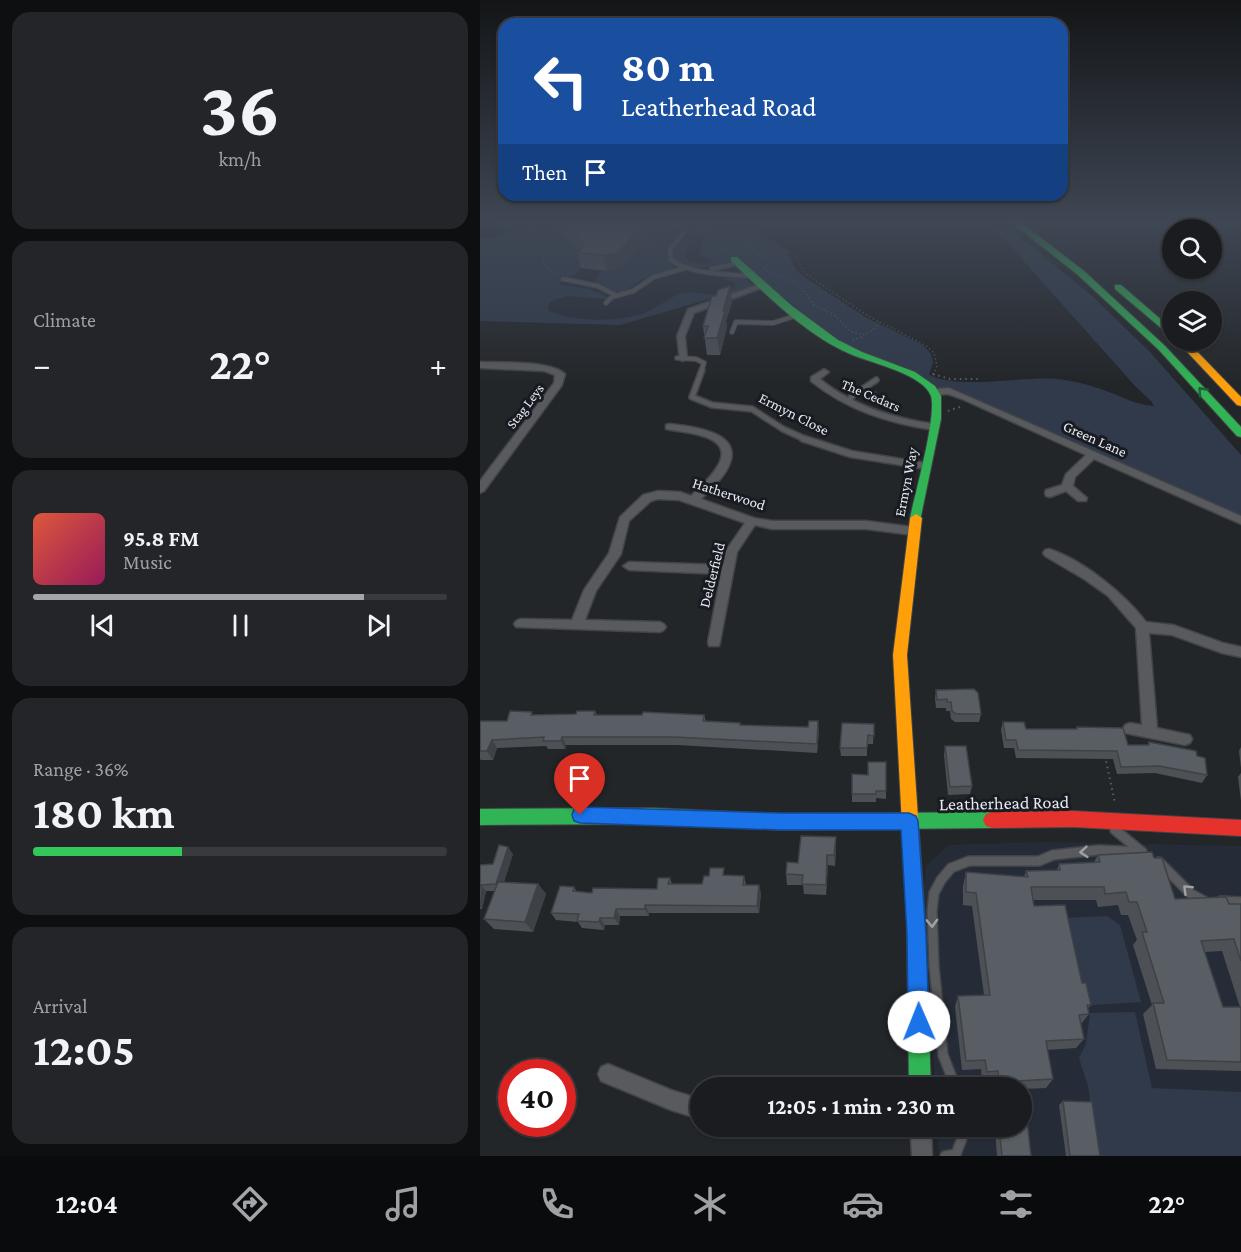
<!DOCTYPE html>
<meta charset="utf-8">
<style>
:root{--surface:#1a1c1f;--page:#232528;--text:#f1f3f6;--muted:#9fa1a4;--line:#383a3d;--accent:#a3a5aa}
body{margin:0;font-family:"Crimson Pro",serif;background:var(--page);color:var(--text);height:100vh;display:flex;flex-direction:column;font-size:22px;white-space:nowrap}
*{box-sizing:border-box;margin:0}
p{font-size:20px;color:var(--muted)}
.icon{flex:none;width:33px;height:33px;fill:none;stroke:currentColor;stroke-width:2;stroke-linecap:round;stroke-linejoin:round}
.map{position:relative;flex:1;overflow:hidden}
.details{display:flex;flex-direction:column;gap:12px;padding:12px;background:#0e0f11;width:480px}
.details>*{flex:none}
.hud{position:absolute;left:18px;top:18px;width:570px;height:183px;border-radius:18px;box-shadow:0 2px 4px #0004,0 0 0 2px var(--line);background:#1a4fa0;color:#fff;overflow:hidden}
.fabs{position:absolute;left:682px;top:219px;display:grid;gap:12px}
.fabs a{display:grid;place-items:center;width:60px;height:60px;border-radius:50%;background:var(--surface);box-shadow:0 2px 4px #0004,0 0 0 2px var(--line);font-size:30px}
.speed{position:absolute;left:18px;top:1059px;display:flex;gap:12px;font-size:30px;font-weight:700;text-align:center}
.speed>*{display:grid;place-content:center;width:78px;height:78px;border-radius:50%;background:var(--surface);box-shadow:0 2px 4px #0004,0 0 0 2px var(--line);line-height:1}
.speed .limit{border:9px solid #d22;background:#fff;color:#111}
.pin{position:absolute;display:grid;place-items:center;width:51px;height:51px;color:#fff;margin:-62px -26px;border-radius:50% 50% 50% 0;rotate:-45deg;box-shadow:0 0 6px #0007}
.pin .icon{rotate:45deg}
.me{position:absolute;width:66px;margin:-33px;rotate:359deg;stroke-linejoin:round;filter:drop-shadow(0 0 4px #0008)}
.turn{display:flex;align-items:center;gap:21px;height:126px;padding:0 24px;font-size:27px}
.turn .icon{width:78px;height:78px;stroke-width:2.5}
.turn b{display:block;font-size:42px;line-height:51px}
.then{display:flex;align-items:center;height:57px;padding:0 24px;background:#0003;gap:12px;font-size:22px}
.big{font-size:45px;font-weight:700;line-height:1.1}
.details .tile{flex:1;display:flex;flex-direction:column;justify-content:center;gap:9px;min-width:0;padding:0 21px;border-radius:18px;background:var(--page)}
.details .dial{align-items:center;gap:0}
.dial b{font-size:78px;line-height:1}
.song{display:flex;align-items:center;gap:18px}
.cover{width:72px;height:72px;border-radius:9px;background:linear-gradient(135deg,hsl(10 70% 55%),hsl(330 70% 35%))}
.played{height:6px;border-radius:3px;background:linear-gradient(90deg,var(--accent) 80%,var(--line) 80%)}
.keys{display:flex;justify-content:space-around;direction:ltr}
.heat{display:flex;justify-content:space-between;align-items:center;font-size:33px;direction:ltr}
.charge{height:9px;border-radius:4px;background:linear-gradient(90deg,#34c759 36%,var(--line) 0)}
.trip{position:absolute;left:210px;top:1077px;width:342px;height:60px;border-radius:30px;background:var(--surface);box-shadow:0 2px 4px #0004,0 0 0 2px var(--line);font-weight:700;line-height:60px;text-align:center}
.tabs{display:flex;height:96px;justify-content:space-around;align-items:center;background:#0a0b0c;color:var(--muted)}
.tabs .icon{width:42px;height:42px}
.tabs .active{color:var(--accent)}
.tabs b{font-size:27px;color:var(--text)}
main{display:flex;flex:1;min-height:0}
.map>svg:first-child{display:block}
</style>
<main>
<section class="details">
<div class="tile dial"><b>36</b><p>km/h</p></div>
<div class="tile"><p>Climate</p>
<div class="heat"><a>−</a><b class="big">22°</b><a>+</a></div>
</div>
<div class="tile">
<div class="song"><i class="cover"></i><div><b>95.8 FM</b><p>Music</p></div></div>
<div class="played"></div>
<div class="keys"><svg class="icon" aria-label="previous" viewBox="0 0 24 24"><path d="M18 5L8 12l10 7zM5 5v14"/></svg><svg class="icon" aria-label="pause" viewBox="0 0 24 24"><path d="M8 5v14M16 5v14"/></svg><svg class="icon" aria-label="next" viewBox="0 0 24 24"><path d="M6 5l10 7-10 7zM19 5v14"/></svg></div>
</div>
<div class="tile"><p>Range · 36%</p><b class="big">180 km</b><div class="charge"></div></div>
<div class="tile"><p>Arrival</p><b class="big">12:05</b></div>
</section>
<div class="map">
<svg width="761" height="1156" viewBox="0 0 761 1156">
<rect width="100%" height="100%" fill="#232629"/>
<g fill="#262c37">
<path d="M0 221H207L276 285 140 325 0 321Z"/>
<path d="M564 842 761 846V1156H459L457 1127 542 1126V1088L455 1087 444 890 446 866 469 845Z"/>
</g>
<g fill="#303a4b">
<path d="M21 221H71L109 260 96 274 77 284 109 289 128 297 125 299 87 296 73 300 69 304 68 310C89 323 144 322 167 312 179 307 193 294 204 293 223 290 242 303 256 284L242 278H265L274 286 140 325 0 321V237L4 238 26 230 19 226Z"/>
<path d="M199 221H262L277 235 307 250 316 270 324 277 387 318 443 345 451 354 453 362 449 375C483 390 539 376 577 379 594 381 611 385 626 391 643 397 656 405 674 406L671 401 655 386 526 241 505 221H520L611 295 670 352 761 455V517L494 398 477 391 459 388 361 344 259 261C239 261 205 282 192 254L202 239 207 238 210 244 205 251V258L212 262 228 264 233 260 220 255 223 240 219 235 209 232Z"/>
<path d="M158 224 201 228C191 244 182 249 194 267 187 273 176 273 167 277 146 287 139 304 115 280Z"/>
<path d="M627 916 640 925 661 1002 612 1005 604 999 584 918Z"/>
<path d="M655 1012 672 1088 761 1092V1156H618L608 1086 599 1058 606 1044 610 1013Z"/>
</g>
<path fill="#0b1629" d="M1 221H21L19 225 26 230 25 234 10 238 0 237Z"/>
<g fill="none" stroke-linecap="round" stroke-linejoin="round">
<defs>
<g id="lane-far2">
<path d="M161 221 200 224"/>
<path d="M196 221 205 230 190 250 191 260C214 275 245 274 271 276"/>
<path d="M232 269 258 263"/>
<path d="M83 279 118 286 135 295"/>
<path d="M126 303 132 297 153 291 174 277 205 268"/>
<path d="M252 332 256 322 293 323 318 315"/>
<path d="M197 358 216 359 224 363 221 371"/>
</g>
<g id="lane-far1">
<path d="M222 370 212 397 232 405 272 409 303 429 325 439"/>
<path d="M381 390 393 394"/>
<path d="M369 401 372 396 396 380"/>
</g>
<g id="lane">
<path d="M635 830 662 852"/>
<path d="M679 862 711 894 724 901"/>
<path d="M741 901 761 902"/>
<path d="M476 1088 463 1055 454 966 452 911 454 893 461 880 471 868 489 861H559L573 855 619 850 662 852"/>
<path d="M465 1156 476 1154 484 1133V1126"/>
</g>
<g id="street">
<path d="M280 284 287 286 214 313 205 336 207 358 203 361 200 360 197 336 208 309Z"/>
<path d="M0 362C21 363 70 360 85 374L82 385 4 491 0 493V481L74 383 75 375 64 371 0 368Z"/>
<path d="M344 369 349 372 340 379C373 406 412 418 454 424L459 427 454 430C408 423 367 410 331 381V377Z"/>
<path d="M469 388 761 516V524L614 459 595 477 593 486 607 498 606 501H598L586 491 570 497 566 496 565 493 566 490 582 485 586 474 606 455 482 399 468 394 455 395 450 392 455 389Z"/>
<path d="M189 424C209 426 262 431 250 463 245 477 231 489 221 499L274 518 292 521H386L433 527 439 531 433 535 386 529H292L275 525 257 552 240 642 239 646H229L228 642 241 574 149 570 143 566 149 562 243 565 245 552 265 523 199 500 178 499 171 501 149 521 141 554 116 591 105 620 180 622 184 624 186 627 184 630 180 632 36 627 34 624 36 621 40 619 92 620 104 590 129 553 140 517 163 495 178 491 200 492 211 496C230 477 265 447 219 435 208 432 196 431 186 429V425Z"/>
<path d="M325 436 372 451 446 463 451 466 446 469 370 457 321 441 320 439Z"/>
<path d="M569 549C603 560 645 594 666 622L693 625 743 643 761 647V657L742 653 692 635 669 633 677 728 710 735 712 739 710 743 705 745 645 733 643 729 645 725 650 723 662 725 656 628 628 596 604 579 565 556 563 553 565 550Z"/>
<path d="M128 1064 191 1090 220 1099V1119L191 1110 121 1081 118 1074 121 1067Z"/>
<path d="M387 1126H451L452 1156H432L431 1137 397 1136 390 1133Z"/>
</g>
<g id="fast">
<path d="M530 221H539L604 271 685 346 761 427V437L757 436 679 350 598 275Z"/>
<path d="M251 257H257L312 306 358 340 382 352 435 372 455 386 461 396V419L440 521 436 522 430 518C435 494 457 416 451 396 444 375 393 363 375 356 327 337 287 295 251 261Z"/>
<path d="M635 285H641L693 330V338L635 289Z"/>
<path d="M172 808 301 814 512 812 518 814 521 820 518 826 512 828 301 830 172 824 0 825V809Z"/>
<path d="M436 912 443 914 445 921 451 1088H429L427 921 429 914Z"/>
</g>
<g id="slow">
<path d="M696 340H706L761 397V406L757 405Z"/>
<path d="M436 514 442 518 427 655 445 921 443 928 436 930 429 928 427 921 413 655 430 518Z"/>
</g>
<path id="jam" d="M593 811 761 820V836L593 827 512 828 506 826 503 820 506 814 512 812Z"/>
</defs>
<use href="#lane-far2" stroke="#414346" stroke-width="6"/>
<use href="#lane-far1" stroke="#414346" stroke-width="8"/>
<use href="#lane" stroke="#414346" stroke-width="12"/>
<use href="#street" stroke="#414346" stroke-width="3"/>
<use href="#fast" stroke="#414346" stroke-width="2"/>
<use href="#slow" stroke="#414346" stroke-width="2"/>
<use href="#jam" stroke="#414346" stroke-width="2"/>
<g stroke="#5d5e60" stroke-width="1.5" stroke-dasharray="1 3" stroke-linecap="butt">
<path d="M213 221 248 253"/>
<path d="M264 221 282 236 315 255 324 272 333 279 388 316 445 345 454 353 457 366 455 371"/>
<path d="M52 229 65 238 63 264 78 275"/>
<path d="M169 235 190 237"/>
<path d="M269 243 282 236"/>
<path d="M239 245 255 243 271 245 275 253 286 258 287 264 284 269 320 285 334 305 356 316 370 331 383 335 393 330 399 322"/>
<path d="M373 340 384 336"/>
</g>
<g stroke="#5d5e60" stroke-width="2" stroke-dasharray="1.5 4" stroke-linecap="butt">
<path d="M453 374 470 379H500"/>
<path d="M453 375 455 370"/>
<path d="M468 411 483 406"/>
<path d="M625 756 635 803"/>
</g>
<use href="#lane-far2" stroke="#595a5d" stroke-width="4"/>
<use href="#lane-far1" stroke="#595a5d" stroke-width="5"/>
<use href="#lane" stroke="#595a5d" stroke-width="9"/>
<use href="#street" fill="#595a5d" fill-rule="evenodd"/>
<use href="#fast" fill="#30b455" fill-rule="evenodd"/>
<use href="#slow" fill="#ff9f0a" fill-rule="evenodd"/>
<use href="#jam" fill="#e5322d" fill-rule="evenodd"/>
</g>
<g fill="#4d5156" fill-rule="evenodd">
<path d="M71 221H159L170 230 173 245 157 249 141 268 127 271 101 268 97 253 99 251Z"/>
<path d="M252 302 246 321 247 327 240 355H227L223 326Z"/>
<path d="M456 690 501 714 499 722H475L471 719 470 711H466V708H456L455 698Z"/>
<path d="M115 711 117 715H224L226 721 261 725 339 730 337 753 197 745H86L85 749H68L66 746 17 748 13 760H1L0 759V721H27L96 714Z"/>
<path d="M523 722 546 729H596L597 727 648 745H667L669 742 717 756 727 775 722 783 675 773 637 774 633 759 536 758 534 748H524L521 730Z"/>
<path d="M394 724 393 744H387V756H361L360 748Z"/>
<path d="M465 746 492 786 490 794 468 795 464 755Z"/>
<path d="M761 747V768L759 751Z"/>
<path d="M761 773V801L758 777Z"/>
<path d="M372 774 406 791V799L396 798V802H372Z"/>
<path d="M356 837V848L355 866 348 865 346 895 324 894 323 885H307L306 874 318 863Z"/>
<path d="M33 854 24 882 58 884 66 894 53 932 14 929 4 919 15 891H6L2 909H0V865L13 864Z"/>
<path d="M618 855 674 858 695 899 749 904H761V1071L676 1069 663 1014 672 1005 653 945 657 940 648 915H641L638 905 618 907 616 900H553L554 906 602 983 611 1005 608 1008 609 1014 601 1024 604 1039 596 1048 567 1050 573 1079 566 1088 542 1089V1088H514L513 1080H502L501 1069 482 1070 475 1007 478 996 504 995 492 906 483 905V886L486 872 544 877 546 871 577 870 579 864 614 862ZM742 951 760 1007H743L724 952Z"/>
<path d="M246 875 264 876 266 885 281 893 279 913H169V916H140L139 925H125L124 930 102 928 98 922 76 920 71 913 94 887 97 892 112 893 177 889 190 878 192 884H222Z"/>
<path d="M583 1101 620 1156H586L579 1105Z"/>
<path d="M518 1126H542L551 1156H517L515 1130Z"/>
</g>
<g fill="#3e4246">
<path d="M170 230 173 245 157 249 141 268 127 271 123 255 154 234Z"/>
<path d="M250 286 252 302 246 321 247 327 240 355 237 338 243 311Z"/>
<path d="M338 721 339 730 337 753V744Z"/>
<path d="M82 737 86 745 85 749 81 741Z"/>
<path d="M12 740 17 748 13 760 7 751Z"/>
<path d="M356 837V848L355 866 354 855Z"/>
<path d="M28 847 33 854 21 891 16 884Z"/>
<path d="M347 855 348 865 346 895V885Z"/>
<path d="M58 884 66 894 53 932 45 922Z"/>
<path d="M1 885 6 891 2 909 0 907Z"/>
<path d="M279 885 281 893 279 913 277 906Z"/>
<path d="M165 905 169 913V916L165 909Z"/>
<path d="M136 909 140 916 139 925 134 918Z"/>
<path d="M120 918 125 925 124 930 119 922Z"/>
</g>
<g fill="#595e64" stroke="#3e4246" stroke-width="1.5">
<path d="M81 221H159L170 230 154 234 138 253 123 255 97 253 105 245Z"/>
<path d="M250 286 243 311H245L237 338H224L228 326H223L232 296H236L238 290Z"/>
<path d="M494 689 498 693 501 714H476L472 711 471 702H467V699L457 700 456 690Z"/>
<path d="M30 711 52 712 51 715 96 714 97 711H115L114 715H162L163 712 224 715 223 721 260 723V725L328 727 329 721H338L337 744 194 737H82L81 741H63L64 737 12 740 7 751H0V721H27Z"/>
<path d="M523 722H544L546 729H597V727L643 728 648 745H669V742L716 751 717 756 725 758 727 775 679 766 641 767 637 751 538 750 536 740H526Z"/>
<path d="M362 723 394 724V736L388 735 387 748H360Z"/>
<path d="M465 746H486L492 786 470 787Z"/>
<path d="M388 762H406V791H396V794H372V774L388 775Z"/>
<path d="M321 836 356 837 354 855H347L346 885 322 884 323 875 306 874 307 862 318 863Z"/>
<path d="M19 845 28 847 16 884 1 885 0 887V865L13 864Z"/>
<path d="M672 852 674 858H682L695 899 746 897 749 904H761V961L754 939 721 941 743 1007H761V1062L687 1060 673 1003H684L662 932H667L657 902H649L646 892 625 894 624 887H551L554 906 585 905 602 983H606L611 1005H607L609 1014 599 1015 604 1039 566 1041 573 1079 519 1082 518 1071 507 1072 505 1060 486 1061 478 996 510 995 496 893 486 892V872L548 877 546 871 580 870 579 864 620 862 618 855Z"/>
<path d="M230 868H244L243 875 264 876 263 885H279L277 906 165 905V909H136L134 918H120L119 922 97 921 99 914 71 913 80 886 94 887 93 891 112 893 113 888 177 889 178 878H190L188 884H222L224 876H229Z"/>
<path d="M18 882 58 884 45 922 4 919Z"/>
<path d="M583 1101 612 1102 620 1156H590Z"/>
<path d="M542 1120H547L551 1156H522L519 1126H542Z"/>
</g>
<defs><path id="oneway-chevron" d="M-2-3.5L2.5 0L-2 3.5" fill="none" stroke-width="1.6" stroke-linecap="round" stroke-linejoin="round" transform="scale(1.5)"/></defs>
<use stroke="#236039" href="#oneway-chevron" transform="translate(722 391) rotate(-132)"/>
<g stroke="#a0a2a6">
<use href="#oneway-chevron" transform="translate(604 852) rotate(175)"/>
<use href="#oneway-chevron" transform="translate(707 889) rotate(-136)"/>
<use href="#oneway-chevron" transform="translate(452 923) rotate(88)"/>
</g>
<linearGradient id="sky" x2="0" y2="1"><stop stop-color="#131517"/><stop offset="0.58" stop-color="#3f4754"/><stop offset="1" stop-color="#3f4754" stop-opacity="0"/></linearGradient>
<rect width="761" height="383" fill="url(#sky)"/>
<path fill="#1a73e8" stroke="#114b97" stroke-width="1.5" d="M100 807 301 813H429L436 816 438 821 446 935 449 1022 446 1030 439 1033 431 1030 428 1022 427 935 421 830H301L100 823 94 821 92 815 94 809Z"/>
<g text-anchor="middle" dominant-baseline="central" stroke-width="6" stroke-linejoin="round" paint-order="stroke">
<g font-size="14" fill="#e8eaef" stroke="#181b22">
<text transform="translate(391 395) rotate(23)">The Cedars</text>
<text transform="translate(45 406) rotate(-53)">Stag Leys</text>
</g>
<g font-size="15" fill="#e8eaef" stroke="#181b22">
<text transform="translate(314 414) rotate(27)">Ermyn Close</text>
<text transform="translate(615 439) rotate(24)">Green Lane</text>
<text transform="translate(426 482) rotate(-79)">Ermyn Way</text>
<text transform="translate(249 494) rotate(18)">Hatherwood</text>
<text transform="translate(232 575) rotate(-76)">Delderfield</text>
</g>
<g font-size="18" fill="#e8eaef" stroke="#181b22">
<text transform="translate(524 803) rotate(-1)">Leatherhead Road</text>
</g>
</g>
</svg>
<div class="fabs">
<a><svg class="icon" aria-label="search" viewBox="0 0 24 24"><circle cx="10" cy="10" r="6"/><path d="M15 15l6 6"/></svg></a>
<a><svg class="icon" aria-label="layers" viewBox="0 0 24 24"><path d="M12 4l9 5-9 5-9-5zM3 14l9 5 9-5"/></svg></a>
</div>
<div class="speed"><div class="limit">40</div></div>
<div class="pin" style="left:100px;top:815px;background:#d93025"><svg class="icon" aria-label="arrive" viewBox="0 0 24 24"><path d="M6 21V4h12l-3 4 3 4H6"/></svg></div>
<svg class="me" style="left:439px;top:1022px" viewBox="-20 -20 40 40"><circle r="19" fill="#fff"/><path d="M0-13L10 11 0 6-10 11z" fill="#1a73e8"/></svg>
<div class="trip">12:05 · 1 min · 230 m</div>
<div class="hud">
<div class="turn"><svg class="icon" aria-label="left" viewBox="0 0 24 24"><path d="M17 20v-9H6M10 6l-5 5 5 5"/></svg><div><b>80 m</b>Leatherhead Road</div></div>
<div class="then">Then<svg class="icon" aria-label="arrive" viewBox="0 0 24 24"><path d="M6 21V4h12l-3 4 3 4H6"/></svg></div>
</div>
</div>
</main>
<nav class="tabs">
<b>12:04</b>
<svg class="icon active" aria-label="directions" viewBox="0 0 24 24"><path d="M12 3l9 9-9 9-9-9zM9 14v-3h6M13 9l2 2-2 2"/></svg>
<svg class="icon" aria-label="music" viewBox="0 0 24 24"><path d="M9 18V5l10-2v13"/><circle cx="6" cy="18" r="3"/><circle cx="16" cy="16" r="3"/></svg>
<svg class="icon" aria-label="phone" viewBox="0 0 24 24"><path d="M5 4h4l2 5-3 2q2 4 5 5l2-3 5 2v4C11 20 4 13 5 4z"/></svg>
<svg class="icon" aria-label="climate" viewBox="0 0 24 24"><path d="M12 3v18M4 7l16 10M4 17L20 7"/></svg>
<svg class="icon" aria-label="car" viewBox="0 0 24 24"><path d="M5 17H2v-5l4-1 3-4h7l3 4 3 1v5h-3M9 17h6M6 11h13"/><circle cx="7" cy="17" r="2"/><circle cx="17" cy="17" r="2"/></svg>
<svg class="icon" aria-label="filters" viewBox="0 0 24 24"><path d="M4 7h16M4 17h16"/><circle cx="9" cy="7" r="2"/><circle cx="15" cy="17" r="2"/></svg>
<b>22°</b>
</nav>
